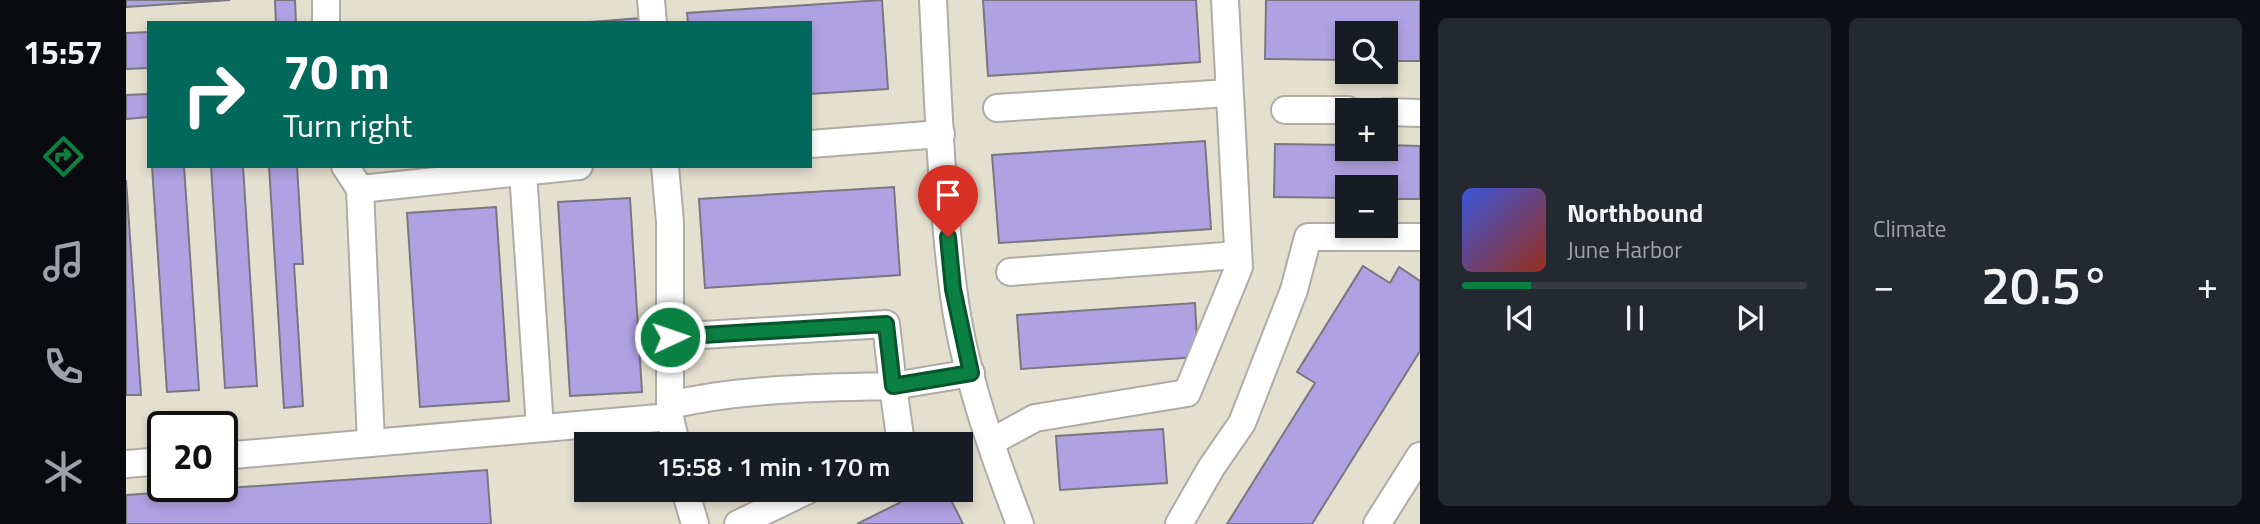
<!DOCTYPE html>
<meta charset="utf-8">
<style>
:root{--surface:#171b24;--page:#242831;--text:#f1f3f6;--muted:#9ea1a6;--line:#363941;--accent:#0b8043}
body{margin:0;font-family:"Titillium Web",sans-serif;background:var(--page);color:var(--text);height:100vh;display:flex;flex-direction:column;font-size:26px;white-space:nowrap}
*{box-sizing:border-box;margin:0}
p{font-size:23px;color:var(--muted)}
.icon{flex:none;width:38px;height:38px;fill:none;stroke:currentColor;stroke-width:2;stroke-linecap:round;stroke-linejoin:round}
.map{position:relative;flex:1;overflow:hidden}
.side{display:flex;flex-direction:column;gap:18px;padding:18px;background:#0d0f14;width:840px}
.side>*{flex:none}
.hud{position:absolute;left:21px;top:21px;width:665px;height:147px;border-radius:0px;box-shadow:0 4px 10px #0003;background:#00695c;color:#fff;overflow:hidden}
.tools{position:absolute;left:1209px;top:21px;display:grid;gap:14px}
.tools a{display:grid;place-items:center;width:63px;height:63px;border-radius:0px;background:var(--surface);box-shadow:0 4px 10px #0003;font-size:35px}
.speed{position:absolute;left:21px;top:411px;display:flex;gap:14px;font-size:35px;font-weight:700;text-align:center}
.speed>*{display:grid;place-content:center;width:91px;height:91px;border-radius:50%;background:var(--surface);box-shadow:0 4px 10px #0003;line-height:1}
.speed .limit{border:4px solid #111;border-radius:10px;background:#fff;color:#111}
.pin{position:absolute;display:grid;place-items:center;width:60px;height:60px;color:#fff;margin:-72px -30px;border-radius:50% 50% 50% 0;rotate:-45deg;box-shadow:0 0 7px #0007}
.pin .icon{rotate:45deg}
.me{position:absolute;width:77px;margin:-38px;rotate:87deg;stroke-linejoin:round;filter:drop-shadow(0 0 5px #0008)}
.turn{display:flex;align-items:center;gap:24px;height:147px;padding:0 21px;font-size:32px}
.turn .icon{width:91px;height:91px;stroke-width:2.5}
.turn b{display:block;font-size:49px;line-height:60px}
.big{font-size:52px;font-weight:600;line-height:1.1}
.side .card{flex:1;display:flex;flex-direction:column;justify-content:center;gap:10px;min-width:0;padding:0 24px;border-radius:10px;background:var(--page)}
.song{display:flex;align-items:center;gap:21px}
.cover{width:84px;height:84px;border-radius:10px;background:linear-gradient(135deg,hsl(230 70% 55%),hsl(10 70% 35%))}
.played{height:7px;border-radius:4px;background:linear-gradient(90deg,var(--accent) 20%,var(--line) 20%)}
.keys{display:flex;justify-content:space-around;direction:ltr}
.heat{display:flex;justify-content:space-between;align-items:center;font-size:38px;direction:ltr}
.side .tiles{flex:1;display:grid;gap:18px;grid-template-columns:repeat(2,1fr)}
.trip{position:absolute;left:448px;top:432px;width:399px;height:70px;border-radius:0px;background:var(--surface);box-shadow:0 4px 10px #0003;font-weight:600;line-height:70px;text-align:center}
main{display:flex;flex:1;min-height:0}
.menu{display:flex;flex-direction:column;width:126px;justify-content:space-around;align-items:center;background:#090b0e;color:var(--muted)}
.menu .icon{width:49px;height:49px}
.menu .active{color:var(--accent)}
.menu b{font-size:32px;color:var(--text)}
.map>svg:first-child{display:block}
</style>
<main>
<nav class="menu">
<b>15:57</b>
<svg class="icon active" aria-label="directions" viewBox="0 0 24 24"><path d="M12 3l9 9-9 9-9-9zM9 14v-3h6M13 9l2 2-2 2"/></svg>
<svg class="icon" aria-label="music" viewBox="0 0 24 24"><path d="M9 18V5l10-2v13"/><circle cx="6" cy="18" r="3"/><circle cx="16" cy="16" r="3"/></svg>
<svg class="icon" aria-label="phone" viewBox="0 0 24 24"><path d="M5 4h4l2 5-3 2q2 4 5 5l2-3 5 2v4C11 20 4 13 5 4z"/></svg>
<svg class="icon" aria-label="climate" viewBox="0 0 24 24"><path d="M12 3v18M4 7l16 10M4 17L20 7"/></svg>
</nav>
<div class="map">
<svg width="1294" height="524" viewBox="0 0 1294 524">
<rect width="100%" height="100%" fill="#ebeae1"/>
<path fill="#e4e0d0" fill-rule="evenodd" d="M0 0H1294V524H0ZM23 23H684V166H23ZM1222 33H1260V72H1222ZM1222 110H1260V149H1222ZM1222 187H1260V226H1222ZM37 427H96V486H37ZM460 444H835V490H460Z"/>
<g fill="#aea2e2" stroke="#79777f" stroke-width="2">
<path d="M0 0H104L0 7Z"/>
<path d="M149 0H169L170 23H150Z"/>
<path d="M756 0 762 89 684 94V23H562L561 13Z"/>
<path d="M857 0H1070L1074 62 862 76Z"/>
<path d="M1140 0H1294V61H1260V33H1222V60L1139 59Z"/>
<path d="M514 18V23H447L478 21Z"/>
<path d="M23 32V68L0 69V33Z"/>
<path d="M23 94V117L0 119V95Z"/>
<path d="M1079 141 1085 229 873 243 866 155Z"/>
<path d="M1149 144 1222 145V149H1260V145L1294 146V199H1260V187H1222V198L1148 197Z"/>
<path d="M26 166H58L73 390 41 392Z"/>
<path d="M85 166H117L131 386 99 388Z"/>
<path d="M143 166H171L177 264H168L177 406 158 408Z"/>
<path d="M0 180 15 395H0Z"/>
<path d="M768 187 774 275 579 288 573 199Z"/>
<path d="M504 198 516 392 444 396 432 202Z"/>
<path d="M370 207 383 401 294 407 281 213Z"/>
<path d="M1237 266 1264 283 1273 267 1294 281V351L1186 524H1101L1189 383 1171 372Z"/>
<path d="M1069 303 1072 357 895 369 891 315Z"/>
<path d="M1037 429 1041 483 934 490 930 436Z"/>
<path d="M361 470 365 524H0V495Z"/>
<path d="M799 490H820L837 524H731Z"/>
</g>
<g fill="none" stroke-linecap="round" stroke-linejoin="round">
<defs>
<g id="minor">
<path d="M200 0V23"/>
<path d="M525 0 527 23"/>
<path d="M807 0C812 96 815 193 827 288 837 369 865 448 894 524"/>
<path d="M871 108 1103 93"/>
<path d="M1159 110H1222"/>
<path d="M1260 112 1294 113"/>
<path d="M684 144 815 134"/>
<path d="M219 166 234 189"/>
<path d="M539 166 544 222V417L550 444"/>
<path d="M397 172 414 428"/>
<path d="M884 272 1112 255"/>
<path d="M544 337 760 324 767 386 845 373"/>
<path d="M544 405C617 388 693 388 767 386L775 444"/>
<path d="M865 442 909 418 1061 393 1113 267 1099 0"/>
<path d="M245 443 234 189 453 166"/>
<path d="M96 456 544 417"/>
<path d="M0 464 37 461"/>
<path d="M559 490 569 524"/>
<path d="M612 524 682 490"/>
<path d="M1053 524 1085 468 1116 423 1168 290 1182 237H1294"/>
<path d="M1251 524 1294 456"/>
</g>
</defs>
<use href="#minor" stroke="#aeaca4" stroke-width="30"/>
<use href="#minor" stroke="#fff" stroke-width="26"/>
</g>
<g fill="none" stroke-linecap="round" stroke-linejoin="round">
<defs>
<path id="route" d="M544 337 760 324 767 386 845 373 827 289 822 237"/>
</defs>
<use href="#route" stroke="#07532c" stroke-width="18"/>
<use href="#route" stroke="#0b8043" stroke-width="12"/>
</g>
</svg>
<div class="tools">
<a><svg class="icon" aria-label="search" viewBox="0 0 24 24"><circle cx="10" cy="10" r="6"/><path d="M15 15l6 6"/></svg></a>
<a>+</a>
<a>−</a>
</div>
<div class="speed"><div class="limit">20</div></div>
<div class="pin" style="left:822px;top:237px;background:#d93025"><svg class="icon" aria-label="arrive" viewBox="0 0 24 24"><path d="M6 21V4h12l-3 4 3 4H6"/></svg></div>
<svg class="me" style="left:544px;top:337px" viewBox="-20 -20 40 40"><circle r="17" fill="#0b8043" stroke="#fff" stroke-width="3"/><path d="M0-11L8 9 0 5-8 9z" fill="#fff"/></svg>
<div class="trip">15:58 · 1 min · 170 m</div>
<div class="hud">
<div class="turn"><svg class="icon" aria-label="right" viewBox="0 0 24 24"><path d="M7 20v-9h11M14 6l5 5-5 5"/></svg><div><b>70 m</b>Turn right</div></div>
</div>
</div>
<section class="side">
<div class="tiles">
<div class="card">
<div class="song"><i class="cover"></i><div><b>Northbound</b><p>June Harbor</p></div></div>
<div class="played"></div>
<div class="keys"><svg class="icon" aria-label="previous" viewBox="0 0 24 24"><path d="M18 5L8 12l10 7zM5 5v14"/></svg><svg class="icon" aria-label="pause" viewBox="0 0 24 24"><path d="M8 5v14M16 5v14"/></svg><svg class="icon" aria-label="next" viewBox="0 0 24 24"><path d="M6 5l10 7-10 7zM19 5v14"/></svg></div>
</div>
<div class="card"><p>Climate</p>
<div class="heat"><a>−</a><b class="big">20.5°</b><a>+</a></div>
</div>
</div>
</section>
</main>
